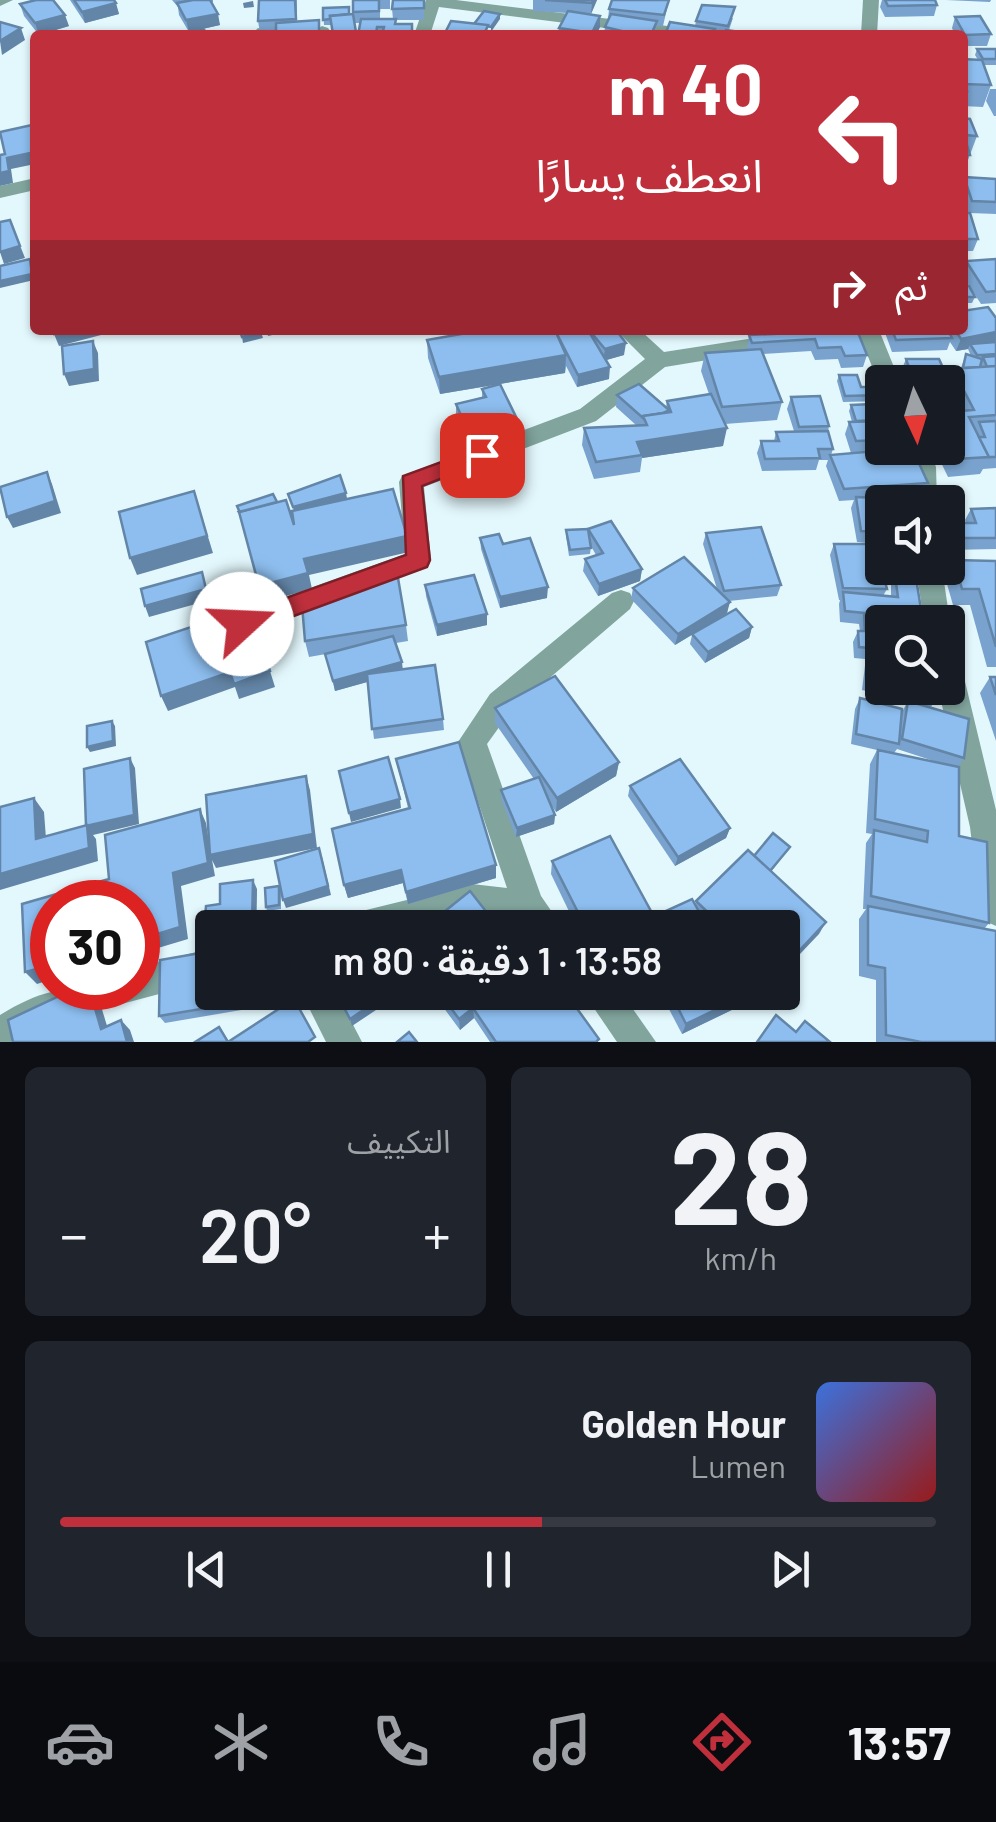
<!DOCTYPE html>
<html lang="ar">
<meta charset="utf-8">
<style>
:root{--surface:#171b24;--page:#20242c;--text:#f1f3f6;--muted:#9ea1a6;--line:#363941;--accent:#c0303c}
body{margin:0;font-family:Barlow,"Noto Sans Arabic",sans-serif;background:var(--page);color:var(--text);direction:rtl;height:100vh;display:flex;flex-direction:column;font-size:38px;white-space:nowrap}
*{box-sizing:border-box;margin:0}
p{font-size:32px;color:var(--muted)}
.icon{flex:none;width:55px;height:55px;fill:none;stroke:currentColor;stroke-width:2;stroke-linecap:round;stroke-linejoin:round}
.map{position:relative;height:1042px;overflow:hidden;direction:ltr}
.details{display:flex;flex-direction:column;gap:25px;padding:25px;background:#0d0f14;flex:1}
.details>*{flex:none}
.banner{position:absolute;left:30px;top:30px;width:938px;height:305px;border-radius:10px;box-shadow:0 2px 8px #0004;direction:rtl;background:#c0303c;color:#fff;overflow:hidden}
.needle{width:65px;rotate:176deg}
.tools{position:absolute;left:865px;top:365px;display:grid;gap:20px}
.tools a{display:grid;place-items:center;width:100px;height:100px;border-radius:10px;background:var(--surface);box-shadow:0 2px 8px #0004;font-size:50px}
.speed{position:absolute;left:30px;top:880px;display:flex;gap:20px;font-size:50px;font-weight:700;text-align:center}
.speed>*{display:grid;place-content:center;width:130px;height:130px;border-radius:50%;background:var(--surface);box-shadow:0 2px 8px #0004;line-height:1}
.speed .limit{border:15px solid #d22;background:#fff;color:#111}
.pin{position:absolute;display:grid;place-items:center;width:85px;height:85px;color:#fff;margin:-42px;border-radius:20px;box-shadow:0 5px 15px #0006}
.me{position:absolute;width:110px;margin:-55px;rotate:70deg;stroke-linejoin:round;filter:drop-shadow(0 0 8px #0008)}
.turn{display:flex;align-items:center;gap:35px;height:210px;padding:0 40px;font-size:45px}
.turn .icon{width:130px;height:130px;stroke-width:2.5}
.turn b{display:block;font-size:70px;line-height:85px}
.then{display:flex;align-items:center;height:95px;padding:0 40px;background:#0003;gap:20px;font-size:38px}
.big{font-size:75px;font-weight:600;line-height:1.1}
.details .tile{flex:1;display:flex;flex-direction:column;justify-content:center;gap:15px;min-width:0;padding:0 35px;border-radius:15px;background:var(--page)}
.details .dial{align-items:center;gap:0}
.dial b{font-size:130px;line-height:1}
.song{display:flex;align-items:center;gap:30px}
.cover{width:120px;height:120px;border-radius:15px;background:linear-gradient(135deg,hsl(220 70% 55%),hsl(0 70% 35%))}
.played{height:10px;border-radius:5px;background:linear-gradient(90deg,var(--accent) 55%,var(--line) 55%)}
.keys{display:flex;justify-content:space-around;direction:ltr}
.heat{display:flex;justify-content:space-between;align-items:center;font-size:55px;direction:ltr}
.details .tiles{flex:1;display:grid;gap:25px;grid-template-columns:1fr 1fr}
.tile:last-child{grid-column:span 2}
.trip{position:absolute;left:195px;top:910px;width:605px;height:100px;border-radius:10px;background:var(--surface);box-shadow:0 2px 8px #0004;font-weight:600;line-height:100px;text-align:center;direction:rtl}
.menu{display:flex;height:160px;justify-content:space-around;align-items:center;background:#090b0e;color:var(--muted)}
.menu .icon{width:70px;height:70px}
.menu .current{color:var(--accent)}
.menu b{font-size:45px;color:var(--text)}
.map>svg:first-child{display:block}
</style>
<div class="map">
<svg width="996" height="1042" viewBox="0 0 996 1042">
<rect width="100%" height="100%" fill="#e3f8fd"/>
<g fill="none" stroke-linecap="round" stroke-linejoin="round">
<g fill="#81a49d" fill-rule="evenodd">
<path d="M0 0H13L0 6Z"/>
<path d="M426 0H456L700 30 708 35H661L439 7 430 35H414Z"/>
<path d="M863 0H879L877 35H861Z"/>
<path d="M322 26 328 28 333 35H317L314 31Z"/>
<path d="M258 28 264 30 267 35H251Z"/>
<path d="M35 178V190L0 198V186Z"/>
<path d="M616 330H640L664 352 781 334 792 341 781 348 665 367 596 421 424 487 431 560 427 567 241 635 232 632 228 624 232 616 405 554 399 482 402 476 580 409 645 359Z"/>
<path d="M857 330H879L900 382H882L881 388 864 347H826L815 340 826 333Z"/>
<path d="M904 448H928L936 467 937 502H913L912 467Z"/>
<path d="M916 568H942L950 622 948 628V622H924Z"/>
<path d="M621 590 630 593 634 601 630 609 510 712 487 744 541 896 563 928H526L521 921 472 916 425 928H342L347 917 358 912 472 884 507 888 458 742 490 694 612 593Z"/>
<path d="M948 657 958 661 962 669 996 810V926L985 921 980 910 970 827 938 688H948Z"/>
<path d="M212 948V980L50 1023 19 1042H0V1015C54 982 77 988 138 988V967Z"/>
<path d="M301 992H336L362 1042H326Z"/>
<path d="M583 992H621L656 1042H617Z"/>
</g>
</g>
<g fill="#79a3ce" fill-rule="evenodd">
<path d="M70 0H114L119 14 85 23Z"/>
<path d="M172 0H213V2L212 3 220 25 189 32 179 15 178 7Z"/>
<path d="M259 0H297V21L319 20 321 35H276V32L260 33 258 21Z"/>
<path d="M353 0H390V9H380V19H393L392 9 424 0V20H396V24H412V35H358L360 23H355L357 35H332L331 25H324L323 8 350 14 353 17Z"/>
<path d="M533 0H597L591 14 600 27 596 35H558L559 28 567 13 533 11Z"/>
<path d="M669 0 663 26H656L655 35H604L605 27 608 20 609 9Z"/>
<path d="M882 0H935L937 5 934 16 885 17 880 7Z"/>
<path d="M946 0H991L990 2Z"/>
<path d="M20 4 69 26 39 35 24 16Z"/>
<path d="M955 17 991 34 987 46H962V35H955L952 28Z"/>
<path d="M733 18 729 30 761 35H665L695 26 696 21Z"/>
<path d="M977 49H996V65H984L991 85 983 107 962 106V59L978 60 975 55Z"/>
<path d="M990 89H996V116H994L986 101Z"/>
<path d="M962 118 977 136 962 176Z"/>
<path d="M964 177 996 179V214L970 213 978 239 973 251H962V213H967L962 198V182Z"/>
<path d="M996 259V303L981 304 962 275V271L966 261Z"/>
<path d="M962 286 975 297 972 303H962Z"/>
<path d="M996 318V468L983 469 980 474 948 477 934 448H948V412H958L954 405H948V382H905L901 371 906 359 943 370 961 368 966 354 971 356 968 349 956 351 950 342 947 350 892 352 884 330H962Z"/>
<path d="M616 330 624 355 606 360 609 379 577 387 566 366 565 373 440 394 428 358 427 340Z"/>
<path d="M857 330 867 355 863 367 841 368 838 359 815 360 811 351 763 354 782 402 777 420 725 424 723 446 642 458 640 472 594 479 582 445 584 428 636 425 616 407 617 395 666 407 667 401 709 394 701 371 705 353 747 350 749 335Z"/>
<path d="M839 375 861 387H882V401L843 402 837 381Z"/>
<path d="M482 389 517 419V430L469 443 456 416V404L482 397Z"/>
<path d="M791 397 829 426 828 431 833 449 831 455 851 453 845 434 849 422H852L849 411 851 405 878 413 882 402V448H907L928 483 922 494 879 498 882 502V544L857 542 851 508 854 500 839 501 826 466 828 460H819L816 470 762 471 757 453 761 441H774L776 432 794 431 787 409Z"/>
<path d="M996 508V549L949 550 948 526 949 523H966L965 520 971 509Z"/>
<path d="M588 529 642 569 640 581 598 596 583 571 585 559 596 555 591 546 590 554 569 556 566 536V530Z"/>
<path d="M706 533 781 585 777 596 729 601 727 613 711 623 752 627 749 638 705 663 690 644 692 635 675 645 631 599 633 588 717 589 703 544Z"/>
<path d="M480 538 503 544 547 598 500 608 481 549Z"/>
<path d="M834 544 920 574 917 581 923 622H882V688H938L937 696 931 707 862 690 866 657 865 659 854 658 853 642 858 631H860L859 624 840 622 839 604 840 600H839L830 555ZM886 585H891V597L883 596 887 589Z"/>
<path d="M954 560 996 561V667H987L970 605H953L945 577Z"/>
<path d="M425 585 487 625 437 636 426 596Z"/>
<path d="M406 625 408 641 396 643 403 670 443 719 444 730 374 739 367 682 335 691 326 654 309 657 305 641Z"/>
<path d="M990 677H996V741L980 693Z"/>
<path d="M860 698 902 712 908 701 964 758 958 767 959 836 989 923 984 929 996 1042H876V980L859 976V919L866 909H863L866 843 872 834 866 833 870 764 877 750 851 744 855 709ZM897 749 943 764 894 753Z"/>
<path d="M495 708 619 762 616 776 556 812 550 803 555 815 554 824 516 837 501 799V790L534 779 495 723Z"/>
<path d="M396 759 496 878 408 904 403 883 348 898 344 885 408 808Z"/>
<path d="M630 786 730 828 726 838 675 866 628 796Z"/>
<path d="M790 847 771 872 819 934 782 928H577L551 874 552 861 651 918 695 904 696 901 754 856Z"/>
<path d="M279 886 281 891V909L267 911 266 907Z"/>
<path d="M257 889 256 928H212V938H209L204 930Z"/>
<path d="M212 992H287L288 1002 165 1023 159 1016Z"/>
<path d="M434 992H565L598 1042H490L474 1018 460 1030 435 996Z"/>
<path d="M660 992H744L740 1006 682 1034Z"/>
</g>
<g fill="#6385a7">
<path d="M593 0H597L591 14 592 3Z"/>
<path d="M253 1 254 7 244 8 243 3Z"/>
<path d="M116 3 119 14 85 23 82 12Z"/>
<path d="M218 14 220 25 189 32 186 20Z"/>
<path d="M500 14V19L491 32V27Z"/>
<path d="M65 15 69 26 39 35 35 23Z"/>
<path d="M600 16V27L596 35H592Z"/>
<path d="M21 28 25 40 2 55 0 41Z"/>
<path d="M35 152V164L11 169 13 183 0 186V173L7 158Z"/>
<path d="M10 220 25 258 4 264 0 252Z"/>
<path d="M30 259 34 280 0 288V281Z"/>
<path d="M70 330H99L101 335 59 346 54 334Z"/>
<path d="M267 330H280L281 333 268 336Z"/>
<path d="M261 332 263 338 243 343 242 337Z"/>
<path d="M996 332V342L970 344 968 349 956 351 961 339Z"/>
<path d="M93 341 98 353 99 381 69 386 64 374Z"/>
<path d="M626 343 624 355 603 361 605 349Z"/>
<path d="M566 355 565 373 440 394 439 377Z"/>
<path d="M610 367 609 379 577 387 578 375Z"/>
<path d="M517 419V430L469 443 468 431Z"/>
<path d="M727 428 723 446 642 458V455L637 442Z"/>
<path d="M47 472 52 484 61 513 13 528 7 517Z"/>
<path d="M194 491 213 553 137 575 130 558Z"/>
<path d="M346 493 348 504 295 519 293 507Z"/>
<path d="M407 536 409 552 309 575 312 589 263 602 259 586 304 559Z"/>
<path d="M642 569 640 581 598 596 599 584Z"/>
<path d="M202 572 210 600 149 617 145 606Z"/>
<path d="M548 587 547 598 500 608V597Z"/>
<path d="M730 602 727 613 675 645 678 634Z"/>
<path d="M487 614V625L437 636V625Z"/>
<path d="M752 627 749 638 705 663 708 652Z"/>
<path d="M402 662 403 672 335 691 333 681Z"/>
<path d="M270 671 275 687 239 699 235 687 168 711 161 696 230 672Z"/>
<path d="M112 721 115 726 116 746 90 752 87 747Z"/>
<path d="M130 758 135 768 139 824 93 835 96 839 98 861 0 890V874L87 827Z"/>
<path d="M619 762 616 776 556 812 557 798Z"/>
<path d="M306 776 310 790 317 848 216 868 212 860 215 876 181 886 188 939 138 954V940L173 873 200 809 206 823 211 855Z"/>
<path d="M34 798 44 812 47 852 36 839Z"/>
<path d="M400 799 401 808 351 822 349 813Z"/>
<path d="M555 815 554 824 516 837 517 828Z"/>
<path d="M730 828 726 838 675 866 678 857Z"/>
<path d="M322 857 331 895 286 908 283 900Z"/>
<path d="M496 865V878L408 904 406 892Z"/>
<path d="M401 870 403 883 348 898 344 885Z"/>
<path d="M253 880 257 889 256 928H254L252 924Z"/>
<path d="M652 913 648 925H635V928H621Z"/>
<path d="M826 922 819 934 782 973V969Z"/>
<path d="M52 965V979L37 984 25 972Z"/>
<path d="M89 988H92L97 993 111 1039 101 1029Z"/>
<path d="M390 992H397V996L352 1026 350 1019Z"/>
<path d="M746 995 740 1006 682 1034 686 1024Z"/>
<path d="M473 1008 474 1018 460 1030 459 1019Z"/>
<path d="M121 1020 130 1030 134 1042H127Z"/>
</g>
<g fill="#8dbeef" stroke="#6385a7" stroke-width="2.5">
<path d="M36 0H53L65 15 35 23 20 4Z"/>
<path d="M74 0H114L116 3 82 12Z"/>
<path d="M193 0H210L218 14 186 20 177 3Z"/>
<path d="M259 0H295L296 19 258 21Z"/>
<path d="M353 0H379V11L353 12Z"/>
<path d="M393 0H424V8L392 9Z"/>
<path d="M545 0H593L592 3Z"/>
<path d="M612 0H669L664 15 609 9Z"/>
<path d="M885 0H935L937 5 888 6Z"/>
<path d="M702 5 735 7 728 26 696 21Z"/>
<path d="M349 7V14L330 16V19L323 20V8Z"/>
<path d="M484 11 500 14 491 27 474 24Z"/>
<path d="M568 11 600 16 592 33 559 28Z"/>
<path d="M353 14 356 32 333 34 330 16Z"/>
<path d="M611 14 657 21 651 35H638L605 27Z"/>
<path d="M980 16 991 34 965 35 955 17Z"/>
<path d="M361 19H396L395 24H412V35H382L384 27H377L376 35H358Z"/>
<path d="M319 20V35H276V23Z"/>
<path d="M451 21 488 25 484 35H444Z"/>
<path d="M0 22 21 28 0 41Z"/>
<path d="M670 22 715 29 713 35H665Z"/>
<path d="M203 29 209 35H185Z"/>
<path d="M726 30 761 35H724Z"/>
<path d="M977 49H996V59H983Z"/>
<path d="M962 59 982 60 991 85 965 84 967 91H962Z"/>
<path d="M962 118 970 119 977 136 964 135 970 155H962Z"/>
<path d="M32 125 35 138V152L7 158 9 171 0 173V155L5 154 0 132Z"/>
<path d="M964 177 996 179V202L972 201Z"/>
<path d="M962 213H970L978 239H962Z"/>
<path d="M10 220 20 246 0 252V222Z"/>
<path d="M30 259 32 274 0 281V266Z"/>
<path d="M996 259V291L986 292 966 261Z"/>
<path d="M962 286H969L975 297H962Z"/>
<path d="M988 307 996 318V332L961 339 955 330H962V311Z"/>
<path d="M53 330H70L54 334Z"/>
<path d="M244 330H261V332L242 337 240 331Z"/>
<path d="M484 330H555L566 355 439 377 427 340Z"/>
<path d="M555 330H588L610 367 578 375Z"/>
<path d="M589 330H616L626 343 605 349Z"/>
<path d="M857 330 867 355 845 356 841 347 818 348 815 339 752 343 749 335Z"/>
<path d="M892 330H948L952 338 896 340Z"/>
<path d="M93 341 94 369 64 374 62 346Z"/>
<path d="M996 342V354L982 355H977L970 344Z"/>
<path d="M761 349 782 402 722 407 705 353Z"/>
<path d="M966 354 982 359 980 367 963 368Z"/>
<path d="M996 356V366L987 367 983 357Z"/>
<path d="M906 359H939L944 370H929L933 382H914Z"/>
<path d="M996 366V415L969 417 989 457 956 459 948 442V412L974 410 962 387 948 388V382H941L935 370Z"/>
<path d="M839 375H857L861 387H882V395L845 396Z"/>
<path d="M500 384 517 419 468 431 456 404 486 397 482 389Z"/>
<path d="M639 384 669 410 663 413 643 416V418L617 395Z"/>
<path d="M711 394 727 428 637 442 642 455 596 462 584 428 647 425 643 416 671 412 667 401Z"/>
<path d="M820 396 829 426 799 427 791 397Z"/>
<path d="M874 404 880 420 856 421 851 405Z"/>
<path d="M882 421V440L856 441 849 422Z"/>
<path d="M996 421V457H989L979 437H985L979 422Z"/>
<path d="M828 431 833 449H818L820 458 765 459 761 441H779L776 432Z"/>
<path d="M912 448 928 483 844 489 830 455Z"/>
<path d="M47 472 55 501 7 517 0 487Z"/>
<path d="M340 475 346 493 293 507 288 494Z"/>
<path d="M393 489 407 536 304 559 308 573 259 586 239 512 286 500 294 525 292 511Z"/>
<path d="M194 491 207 536 130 558 119 512Z"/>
<path d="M273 494 277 502 239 512 240 513 237 506Z"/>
<path d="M856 497 919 500 920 502H882V532L861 531Z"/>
<path d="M996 508V538H955L949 523H976L971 509Z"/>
<path d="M611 521 642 569 599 584 585 559 603 553 588 529Z"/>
<path d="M761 527 781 585 724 591 706 533Z"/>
<path d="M588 529 591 548 570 550 566 530Z"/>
<path d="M499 534 503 544 530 538 548 587 500 597 480 538Z"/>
<path d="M834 544H882V568H918L920 574H883L887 589 843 588Z"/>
<path d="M684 557 730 602 678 634 633 588Z"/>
<path d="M954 560 996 561V647L979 589H962Z"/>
<path d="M202 572 206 589 145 606 141 589Z"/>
<path d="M474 575 487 614 437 625 425 585Z"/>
<path d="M895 576 916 578 923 622 895 620V622H882V641L868 639 870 648 859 647 858 631H865L864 613 845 611 843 592 898 597Z"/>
<path d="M398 578 406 625 305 641 301 593Z"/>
<path d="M736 609 752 627 708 652 692 634Z"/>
<path d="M215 619 221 638 255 627 270 671 234 684 230 672 161 696 146 642Z"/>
<path d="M393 636 402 662 333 681 325 654Z"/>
<path d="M871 644 882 647V683L867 680Z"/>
<path d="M435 665 443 719 372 729 367 674Z"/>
<path d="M555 676 619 762 557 798 495 708Z"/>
<path d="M990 677H996V695Z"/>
<path d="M900 688H938L937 696Z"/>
<path d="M860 698 902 709 899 744 856 734Z"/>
<path d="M908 701 969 719 964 758 902 739Z"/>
<path d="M112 721 113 741 87 747V726Z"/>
<path d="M459 742 496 865 406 892 401 870 344 885 332 829 410 808 396 759Z"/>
<path d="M878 750 959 767V836L987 842 989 923 871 896 874 830 927 842 928 831 875 819Z"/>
<path d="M388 757 400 799 349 813 339 771Z"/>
<path d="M130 758 134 815 86 826 84 769Z"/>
<path d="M680 759 730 828 678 857 630 786Z"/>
<path d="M306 776 313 834 210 855 206 795Z"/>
<path d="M539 777 555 815 517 828 501 790Z"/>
<path d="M34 798 36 839 87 825 89 848 0 874V807Z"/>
<path d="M200 809 208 863 173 873 180 927 138 940V902H52V965L25 972 22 904 109 879 105 835Z"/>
<path d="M773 833 790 847 770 871 754 856Z"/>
<path d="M610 836 652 913 621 928H586L552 861Z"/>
<path d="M319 848 328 886 283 900 275 861Z"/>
<path d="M748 850 826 922 782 969V928H724L696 901Z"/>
<path d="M253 880 252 924 204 930 206 906 220 904V884Z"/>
<path d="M279 886V905L266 907 265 888Z"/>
<path d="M470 891 499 928H424Z"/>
<path d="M692 899 708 928H637L635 925Z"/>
<path d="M868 906 996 931V1042H921L886 1035 885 968 868 965Z"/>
<path d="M212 951V992H284V995L159 1016 160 960Z"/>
<path d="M76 988H89L101 1029 121 1020 127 1042H13L8 1020Z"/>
<path d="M336 992H390L350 1019Z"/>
<path d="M439 992H493L479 1005 496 992H565L599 1039 596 1042H496L473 1008 459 1019Z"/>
<path d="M670 992H744L746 995 686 1024Z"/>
<path d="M294 999 315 1037 308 1042H228Z"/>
<path d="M776 1015 796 1032 805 1021 830 1042H757Z"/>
<path d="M219 1027 228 1042H195Z"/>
<path d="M409 1032 417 1042H397Z"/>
</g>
<path fill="#c0303c" stroke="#7d1f27" stroke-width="2.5" d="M482 447 489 449V460L422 486 430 560 427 567 242 635 233 632 229 624 233 617 406 555 403 476Z"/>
</svg>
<div class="tools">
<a><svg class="needle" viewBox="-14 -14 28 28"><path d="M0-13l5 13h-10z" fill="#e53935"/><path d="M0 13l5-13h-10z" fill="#9ea1a6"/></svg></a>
<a><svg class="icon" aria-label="sound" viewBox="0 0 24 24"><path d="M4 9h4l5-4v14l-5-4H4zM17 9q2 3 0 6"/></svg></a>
<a><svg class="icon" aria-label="search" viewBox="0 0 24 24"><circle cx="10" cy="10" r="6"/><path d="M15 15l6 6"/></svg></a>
</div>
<div class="speed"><div class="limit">30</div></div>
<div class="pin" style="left:482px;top:455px;background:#d93025"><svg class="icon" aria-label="arrive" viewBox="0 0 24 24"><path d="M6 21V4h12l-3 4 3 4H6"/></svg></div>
<svg class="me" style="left:242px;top:624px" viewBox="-20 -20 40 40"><circle r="19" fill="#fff"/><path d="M0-13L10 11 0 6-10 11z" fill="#c0303c"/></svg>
<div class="trip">13:58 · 1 دقيقة · 80 m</div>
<div class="banner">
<div class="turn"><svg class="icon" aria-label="left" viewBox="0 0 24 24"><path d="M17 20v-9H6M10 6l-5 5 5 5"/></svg><div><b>40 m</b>انعطف يسارًا</div></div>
<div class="then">ثم<svg class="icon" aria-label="right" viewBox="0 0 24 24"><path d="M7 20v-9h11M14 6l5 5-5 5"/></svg></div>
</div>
</div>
<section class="details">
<div class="tiles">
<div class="tile dial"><b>28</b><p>km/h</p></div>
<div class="tile"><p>التكييف</p>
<div class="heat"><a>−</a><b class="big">20°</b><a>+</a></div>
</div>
<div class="tile">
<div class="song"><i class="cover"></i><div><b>Golden Hour</b><p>Lumen</p></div></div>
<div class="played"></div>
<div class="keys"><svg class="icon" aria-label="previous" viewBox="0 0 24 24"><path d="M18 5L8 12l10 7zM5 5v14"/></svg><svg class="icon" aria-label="pause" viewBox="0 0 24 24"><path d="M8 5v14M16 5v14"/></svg><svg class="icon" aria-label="next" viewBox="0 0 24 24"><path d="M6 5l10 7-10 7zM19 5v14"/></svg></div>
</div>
</div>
</section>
<nav class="menu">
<b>13:57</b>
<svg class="icon current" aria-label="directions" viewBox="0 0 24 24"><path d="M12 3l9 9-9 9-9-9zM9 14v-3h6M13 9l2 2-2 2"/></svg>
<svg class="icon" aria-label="music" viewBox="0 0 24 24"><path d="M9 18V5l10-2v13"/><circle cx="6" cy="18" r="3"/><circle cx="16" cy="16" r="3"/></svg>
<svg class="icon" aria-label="phone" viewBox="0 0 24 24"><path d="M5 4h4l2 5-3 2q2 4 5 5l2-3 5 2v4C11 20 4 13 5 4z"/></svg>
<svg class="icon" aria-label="climate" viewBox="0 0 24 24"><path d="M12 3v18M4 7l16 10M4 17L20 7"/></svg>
<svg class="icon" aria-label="car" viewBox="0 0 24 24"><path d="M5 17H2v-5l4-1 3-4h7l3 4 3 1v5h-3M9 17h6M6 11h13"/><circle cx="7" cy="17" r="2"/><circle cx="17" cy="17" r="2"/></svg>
</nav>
